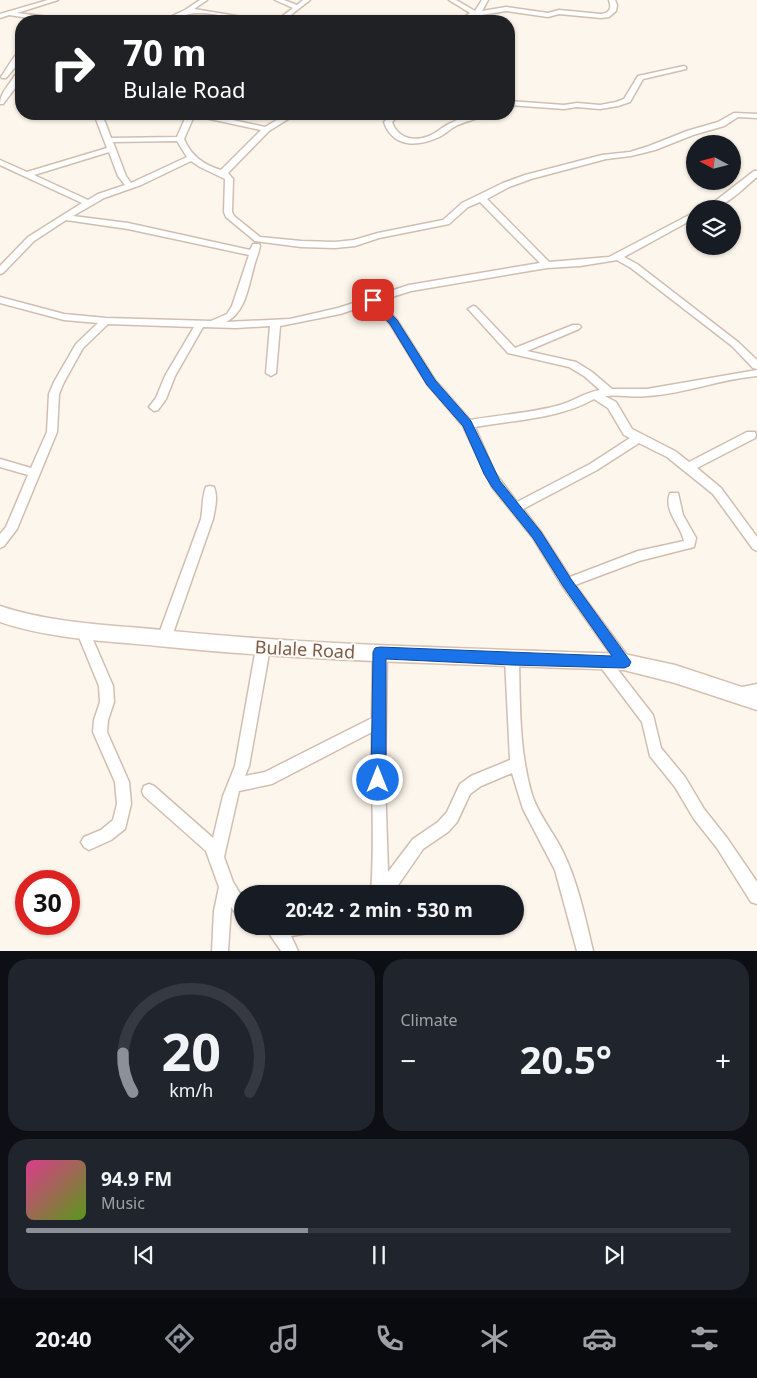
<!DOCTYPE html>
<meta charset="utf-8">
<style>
:root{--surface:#171b24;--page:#20242c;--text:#f1f3f6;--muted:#9ea1a6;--line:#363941;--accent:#8c9099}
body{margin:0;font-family:"Noto Sans",sans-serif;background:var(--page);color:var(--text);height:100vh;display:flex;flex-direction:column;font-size:19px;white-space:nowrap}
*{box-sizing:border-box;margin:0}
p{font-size:16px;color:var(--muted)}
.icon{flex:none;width:28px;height:28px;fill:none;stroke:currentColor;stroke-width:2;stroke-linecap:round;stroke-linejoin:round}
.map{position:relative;height:951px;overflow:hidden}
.side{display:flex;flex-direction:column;gap:8px;padding:8px;background:#0d0f14;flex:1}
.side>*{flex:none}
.guide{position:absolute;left:15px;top:15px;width:500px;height:105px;border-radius:20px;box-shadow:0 1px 4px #0004;background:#202124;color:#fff;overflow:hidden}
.needle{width:32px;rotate:277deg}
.buttons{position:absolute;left:686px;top:135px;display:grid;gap:10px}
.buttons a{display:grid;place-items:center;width:55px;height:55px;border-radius:50%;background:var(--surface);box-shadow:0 1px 4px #0004;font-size:25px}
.speed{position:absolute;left:15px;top:870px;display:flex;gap:10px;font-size:25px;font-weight:700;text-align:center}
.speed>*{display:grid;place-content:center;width:65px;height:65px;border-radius:50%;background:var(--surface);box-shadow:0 1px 4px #0004;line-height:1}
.speed .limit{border:8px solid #d22;background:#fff;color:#111}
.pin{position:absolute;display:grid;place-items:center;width:42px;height:42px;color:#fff;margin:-21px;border-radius:10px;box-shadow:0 2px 8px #0006}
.me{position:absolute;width:55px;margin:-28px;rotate:0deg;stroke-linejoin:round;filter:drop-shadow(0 0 4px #0008)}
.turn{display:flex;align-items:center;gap:18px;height:105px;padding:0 25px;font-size:22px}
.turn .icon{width:65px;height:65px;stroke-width:2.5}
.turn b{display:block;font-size:35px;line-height:42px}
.big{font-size:38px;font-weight:700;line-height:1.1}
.side .widget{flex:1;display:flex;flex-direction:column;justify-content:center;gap:8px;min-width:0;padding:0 18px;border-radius:20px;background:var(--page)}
.side .dial{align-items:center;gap:0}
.dial svg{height:130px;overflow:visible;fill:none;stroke:var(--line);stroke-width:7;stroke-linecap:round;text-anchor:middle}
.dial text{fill:var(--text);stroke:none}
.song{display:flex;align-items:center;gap:15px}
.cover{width:60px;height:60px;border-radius:8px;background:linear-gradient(135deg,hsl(330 70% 55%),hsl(90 70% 35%))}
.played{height:5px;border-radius:2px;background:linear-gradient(90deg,var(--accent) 40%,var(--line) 40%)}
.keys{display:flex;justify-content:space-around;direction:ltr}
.heat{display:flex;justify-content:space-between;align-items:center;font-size:28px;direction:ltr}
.side .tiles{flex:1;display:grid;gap:8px;grid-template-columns:1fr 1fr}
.widget:last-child{grid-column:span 2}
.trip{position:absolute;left:234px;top:885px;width:290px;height:50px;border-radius:25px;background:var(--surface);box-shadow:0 1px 4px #0004;font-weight:700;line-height:50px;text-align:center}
.tab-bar{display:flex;height:80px;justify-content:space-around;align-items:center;background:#090b0e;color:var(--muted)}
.tab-bar .icon{width:35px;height:35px}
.tab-bar .selected{color:var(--accent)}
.tab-bar b{font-size:22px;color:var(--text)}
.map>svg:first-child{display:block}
</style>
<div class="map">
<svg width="757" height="951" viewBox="0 0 757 951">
<rect width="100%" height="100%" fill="#fdf6ec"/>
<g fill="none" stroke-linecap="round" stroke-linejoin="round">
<defs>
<g id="street">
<path d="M48 0H58L17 13 49 17H170L185 10 200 0H207L194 9 266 21C242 23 211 9 189 14 183 15 177 19 171 21H49L9 15 0 18V14Z"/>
<path d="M275 0H284L297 5 303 0H310L283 21H276L293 8Z"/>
<path d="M449 0H456L475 11 482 0H488L482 11 506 7 548 13 559 10 601 14C610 13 612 8 609 0H615L617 5 616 11 609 17 601 18 559 14 548 17 506 11 475 16 466 21H459L470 13Z"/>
<path d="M18 53 21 55 17 65 6 78H2L1 77C5 72 14 55 18 53Z"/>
<path d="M684 66 686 67V69L643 79 630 102 618 106 600 109 577 107 564 109 509 105V101L564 105 577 103 600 105 616 102 624 99 638 76Z"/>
<path d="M15 75 20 76 19 83 3 104H0C0 93 10 84 15 75Z"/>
<path d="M734 113 757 114V118L738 117 724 126 693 135 655 150 631 156 606 159 531 179 509 187 487 199 549 262 609 257 695 212V218L624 257 637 264 738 342 757 360V369L753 368 732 346 631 268 617 260 580 266 547 268 411 291 379 301 397 320 435 380 470 420C500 415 531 413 560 405 574 401 586 392 600 390L584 376 569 367 508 353 470 311 468 309 473 306 476 307 515 348 573 325H579L581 327 579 329 527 351 576 362 592 372 612 389H647L757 370V376C720 379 685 394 647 396 633 398 619 394 605 396L616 402 632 429 675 451 689 462 747 432H755L756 435 755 438 697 468 721 488 757 537V551L753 549 713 494 667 457 639 443 597 470 523 509 541 532 570 577 638 551 684 541C681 525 663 511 670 493H678L683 515 696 538 694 547 639 561 575 585 629 658 631 662 629 666 624 668 619 666 563 587 533 538 492 487 463 426 427 384 390 324 371 304 340 314 280 326 276 373 271 376 266 373 270 326 236 328 203 327 175 376 166 399 158 410 154 411 149 407 156 398 165 376 194 327 108 324 83 348 64 382 59 394 57 432 17 529 4 546 0 548V534L6 527 28 475 0 467V459L31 468 47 432 49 394 54 382 76 344 98 323 64 320 0 303V297L64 314 106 318 211 321 227 314 232 306 249 255 128 229 66 220 34 241 3 273 0 274V266L28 237 82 203 0 165V160L27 172 107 148 94 114H102L111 138 177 137 187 114H205L265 127 287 114H296L269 131 228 173 233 179 232 212 234 216 260 237 301 241 335 242 354 240 378 233 443 220 462 203 503 183 525 175 602 155 630 152 649 146 687 131 718 122ZM194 116H196L261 130 221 170C204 165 191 156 184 139ZM177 141 187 157 131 183 126 176 113 142ZM109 152 118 176 125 185 98 194 88 200 34 175ZM191 161 200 167 225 179 224 212 226 217 255 241 301 247 335 248 355 246 379 238 449 224 468 207 480 202 540 263 409 285 338 308 290 319 226 322C249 311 249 276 258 254L260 246 259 244H253L250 250 128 223 73 216 104 198 141 185ZM594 399 608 408 624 435 630 438 590 464 517 502 495 473 475 427C514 420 559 419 594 399Z"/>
<path d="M392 114H400L392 122C399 142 421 143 438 131 442 128 446 125 451 123 461 118 473 113 485 114 477 120 465 121 456 126 450 129 445 134 439 137 418 147 393 148 384 122Z"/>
<path d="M754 171H757V177C742 189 725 209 705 209Z"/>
<path d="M210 486 214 487C218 497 215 509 213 519L171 639 169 643 164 645 159 643 157 639 201 519C203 509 202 496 206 487Z"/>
<path d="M82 624 87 626 113 686 114 702 108 720 107 732 129 782 131 804 125 829 111 840 89 850 84 847 81 842 84 837 101 830 113 820 117 804 115 782 93 732 94 720 100 702 99 686 76 630 77 626Z"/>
<path d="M263 642 268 644 270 648 249 766 245 776 265 772 372 718 373 652 375 648 380 646 385 648 387 652 385 780 388 872 413 839 438 822 447 812 460 784 471 776 510 760 505 659 507 655 512 653 517 655 519 659C520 704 519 751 532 795 539 816 554 833 563 852 578 883 585 917 593 951H577L555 870 523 809 512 773 481 786 470 794 457 822 448 832 423 849 392 894H371C375 840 371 786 372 732L272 784 239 791 224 857 233 882 242 897V916L236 914 231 907 228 951H212L214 911 219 887 206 851 144 796 142 791 144 786 149 784 154 786 213 838 223 796 235 766 256 648 258 644Z"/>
<path d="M603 655 608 657 653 715 661 748 685 777 704 809 727 838 757 882V904L751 902 717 848 694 819 675 787 650 756 642 722 596 661 598 657Z"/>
<path d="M757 684V696L738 699 733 697 731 693 733 689Z"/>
<path d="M264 926H316L314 932 291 936 298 951H281Z"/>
</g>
<path id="secondary" d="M0 606C53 624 116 625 172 631 322 646 473 648 624 654L675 665 757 692V710L675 683 624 670C472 664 319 662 168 647 113 641 53 640 0 622Z"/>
</defs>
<use href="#street" stroke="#d1beb0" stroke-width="3"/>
<use href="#secondary" stroke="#d6c0b0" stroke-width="3"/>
<use href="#street" fill="#fff" fill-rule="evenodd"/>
<use href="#secondary" fill="#fff" fill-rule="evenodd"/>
</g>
<path fill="#1a73e8" stroke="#114b97" d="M373 297 376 298 397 320 435 380 471 421 500 481 541 532 571 579 631 662 629 666 624 668 512 665 386 659V780L384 785 378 787 373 785 371 780 373 652 375 648 380 647 612 656 563 586 533 538 492 487 484 474 463 426 427 385 390 324 368 300Z"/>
<g text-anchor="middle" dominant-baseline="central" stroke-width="4" stroke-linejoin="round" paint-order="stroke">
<g font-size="18" fill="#7a5c4d" stroke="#fffaf3">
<text transform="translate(305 649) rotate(3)">Bulale Road</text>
</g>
</g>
</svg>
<div class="buttons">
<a><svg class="needle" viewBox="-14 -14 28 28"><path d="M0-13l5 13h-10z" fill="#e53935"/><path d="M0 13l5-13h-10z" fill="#9ea1a6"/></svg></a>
<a><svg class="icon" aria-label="layers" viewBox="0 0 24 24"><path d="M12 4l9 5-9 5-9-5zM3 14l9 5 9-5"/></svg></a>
</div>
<div class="speed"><div class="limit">30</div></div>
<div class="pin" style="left:373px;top:300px;background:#d93025"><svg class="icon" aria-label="arrive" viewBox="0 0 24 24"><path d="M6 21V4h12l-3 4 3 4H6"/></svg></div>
<svg class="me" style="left:378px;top:780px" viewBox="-20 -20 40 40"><circle r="17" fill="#1a73e8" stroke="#fff" stroke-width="3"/><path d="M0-11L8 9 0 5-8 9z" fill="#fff"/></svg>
<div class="trip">20:42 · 2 min · 530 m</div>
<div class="guide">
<div class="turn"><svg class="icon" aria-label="right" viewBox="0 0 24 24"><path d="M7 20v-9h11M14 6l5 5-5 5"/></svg><div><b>70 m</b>Bulale Road</div></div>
</div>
</div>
<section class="side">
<div class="tiles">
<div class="widget dial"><svg viewBox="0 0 100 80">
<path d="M14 69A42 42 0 1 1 86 69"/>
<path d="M14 69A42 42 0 0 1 8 45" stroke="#8c9099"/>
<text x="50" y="56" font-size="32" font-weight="700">20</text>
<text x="50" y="72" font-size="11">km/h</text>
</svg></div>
<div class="widget"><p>Climate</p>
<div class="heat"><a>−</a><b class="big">20.5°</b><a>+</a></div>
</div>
<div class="widget">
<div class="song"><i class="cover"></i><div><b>94.9 FM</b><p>Music</p></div></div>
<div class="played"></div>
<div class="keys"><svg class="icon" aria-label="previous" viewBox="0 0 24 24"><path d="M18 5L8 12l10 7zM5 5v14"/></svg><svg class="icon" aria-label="pause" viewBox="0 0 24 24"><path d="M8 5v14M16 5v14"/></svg><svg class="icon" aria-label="next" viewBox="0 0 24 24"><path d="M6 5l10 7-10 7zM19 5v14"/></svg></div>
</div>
</div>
</section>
<nav class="tab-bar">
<b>20:40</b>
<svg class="icon selected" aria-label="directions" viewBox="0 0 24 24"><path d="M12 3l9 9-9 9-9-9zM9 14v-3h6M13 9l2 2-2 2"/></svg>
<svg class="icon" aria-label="music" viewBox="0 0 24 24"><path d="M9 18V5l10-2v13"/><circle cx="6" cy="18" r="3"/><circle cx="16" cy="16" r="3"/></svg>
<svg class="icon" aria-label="phone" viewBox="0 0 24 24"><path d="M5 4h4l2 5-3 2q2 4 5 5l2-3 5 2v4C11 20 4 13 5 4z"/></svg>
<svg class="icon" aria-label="climate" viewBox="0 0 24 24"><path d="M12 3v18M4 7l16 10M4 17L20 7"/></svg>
<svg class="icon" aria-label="car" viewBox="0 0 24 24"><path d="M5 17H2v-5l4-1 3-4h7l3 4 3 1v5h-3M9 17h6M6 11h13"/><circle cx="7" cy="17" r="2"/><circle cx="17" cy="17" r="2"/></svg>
<svg class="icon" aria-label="filters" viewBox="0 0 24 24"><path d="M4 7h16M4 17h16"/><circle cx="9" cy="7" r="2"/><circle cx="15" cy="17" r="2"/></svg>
</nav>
